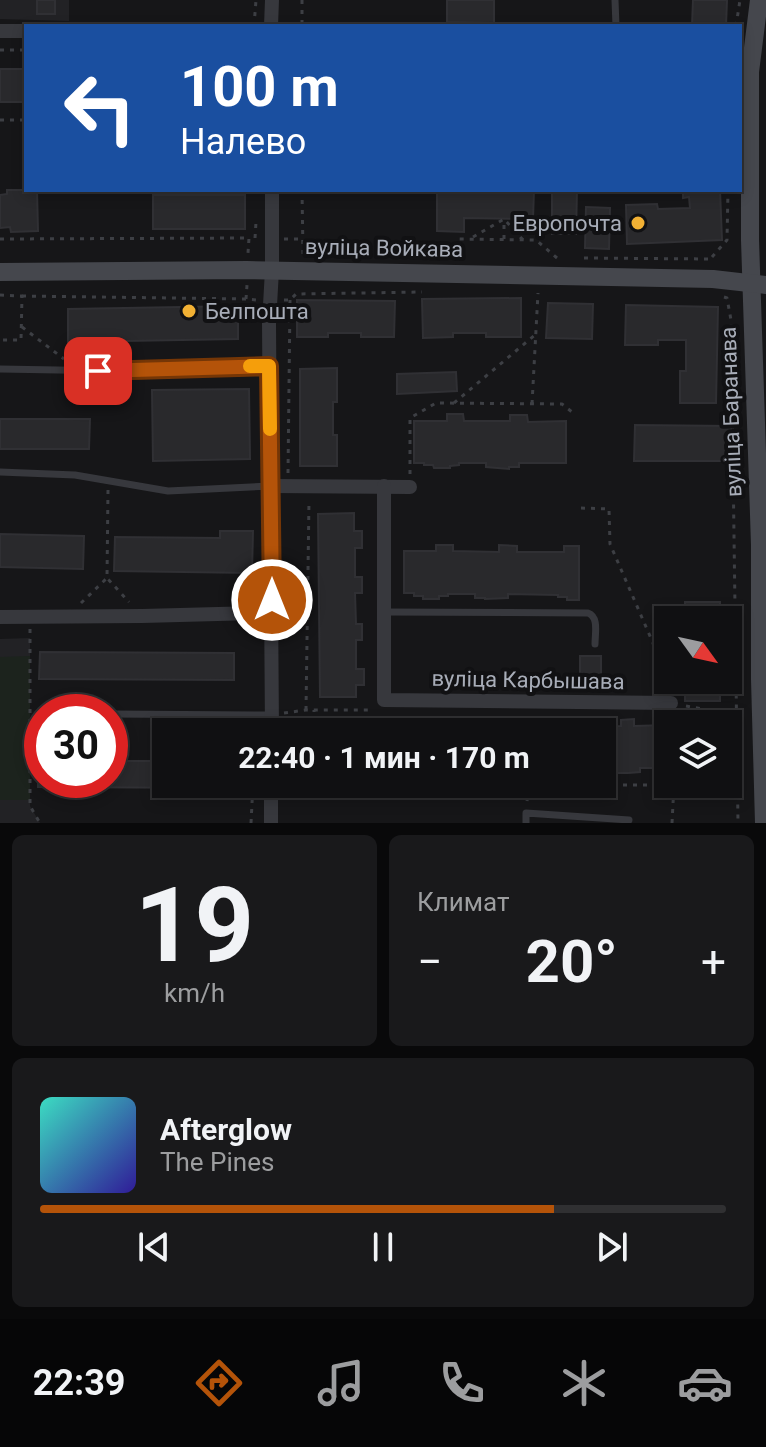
<!DOCTYPE html>
<html lang="ru">
<meta charset="utf-8">
<style>
:root{--surface:#101012;--page:#19191b;--text:#f1f3f6;--muted:#9c9d9f;--line:#303032;--accent:#b45309}
body{margin:0;font-family:Roboto,sans-serif;background:var(--page);color:var(--text);height:100vh;display:flex;flex-direction:column;font-size:30px;white-space:nowrap}
*{box-sizing:border-box;margin:0}
p{font-size:26px;color:var(--muted)}
.icon{flex:none;width:44px;height:44px;fill:none;stroke:currentColor;stroke-width:2;stroke-linecap:round;stroke-linejoin:round}
.map{position:relative;height:823px;overflow:hidden}
.details{display:flex;flex-direction:column;gap:12px;padding:12px;background:#09090a;flex:1}
.details>*{flex:none}
.guide{position:absolute;left:24px;top:24px;width:718px;height:168px;border-radius:0px;box-shadow:0 4px 12px #0003,0 0 0 2px var(--line);background:#1a4fa0;color:#fff;overflow:hidden}
.needle{width:52px;rotate:123deg}
.fabs{position:absolute;left:654px;top:606px;display:grid;gap:16px}
.fabs a{display:grid;place-items:center;width:88px;height:88px;border-radius:0px;background:var(--surface);box-shadow:0 4px 12px #0003,0 0 0 2px var(--line);font-size:40px}
.speed{position:absolute;left:24px;top:694px;display:flex;gap:16px;font-size:40px;font-weight:700;text-align:center}
.speed>*{display:grid;place-content:center;width:104px;height:104px;border-radius:50%;background:var(--surface);box-shadow:0 4px 12px #0003,0 0 0 2px var(--line);line-height:1}
.speed .limit{border:12px solid #d22;background:#fff;color:#111}
.pin{position:absolute;display:grid;place-items:center;width:68px;height:68px;color:#fff;margin:-34px;border-radius:16px;box-shadow:0 4px 12px #0006}
.me{position:absolute;width:88px;margin:-44px;rotate:0deg;stroke-linejoin:round;filter:drop-shadow(0 0 6px #0008)}
.turn{display:flex;align-items:center;gap:28px;height:168px;padding:0 24px;font-size:36px}
.turn .icon{width:104px;height:104px;stroke-width:2.5}
.turn b{display:block;font-size:56px;line-height:68px}
.big{font-size:60px;font-weight:700;line-height:1.1}
.details .widget{flex:1;display:flex;flex-direction:column;justify-content:center;gap:12px;min-width:0;padding:0 28px;border-radius:12px;background:var(--page)}
.details .dial{align-items:center;gap:0}
.dial b{font-size:104px;line-height:1}
.song{display:flex;align-items:center;gap:24px}
.cover{width:96px;height:96px;border-radius:12px;background:linear-gradient(135deg,hsl(170 70% 55%),hsl(250 70% 35%))}
.played{height:8px;border-radius:4px;background:linear-gradient(90deg,var(--accent) 75%,var(--line) 75%)}
.keys{display:flex;justify-content:space-around;direction:ltr}
.heat{display:flex;justify-content:space-between;align-items:center;font-size:44px;direction:ltr}
.details .tiles{flex:1;display:grid;gap:12px;grid-template-columns:1fr 1fr}
.widget:last-child{grid-column:span 2}
.trip{position:absolute;left:152px;top:718px;width:464px;height:80px;border-radius:0px;background:var(--surface);box-shadow:0 4px 12px #0003,0 0 0 2px var(--line);font-weight:700;line-height:80px;text-align:center}
.tab-bar{display:flex;height:128px;justify-content:space-around;align-items:center;background:#060607;color:var(--muted)}
.tab-bar .icon{width:56px;height:56px}
.tab-bar .selected{color:var(--accent)}
.tab-bar b{font-size:36px;color:var(--text)}
.map>svg:first-child{display:block}
</style>
<div class="map">
<svg width="766" height="823" viewBox="0 0 766 823">
<rect width="100%" height="100%" fill="#161618"/>
<g fill="#222225">
<path d="M0 0H69V21L0 19Z"/>
<path d="M30 638V806L40 823H0V639Z"/>
</g>
<path fill="#1c231d" d="M30 656V800H0V657Z"/>
<g fill="#29292c" stroke="#303034" stroke-width="2">
<rect x="37" y="0" width="18" height="14"/>
<path d="M447 0H494V23L447 22Z"/>
<path d="M693 0H727L726 26H692Z"/>
<rect x="0" y="69" width="26" height="33"/>
<path d="M7 190H37L38 231 11 232 10 227 0 228V195L7 194Z"/>
<path d="M437 190H534L533 219 464 218V232L437 231Z"/>
<path d="M552 190H577L576 234H552Z"/>
<path d="M683 190H720L722 240 627 244 626 205 657 204 658 209 690 208 689 197 683 198Z"/>
<rect x="153" y="195" width="92" height="34"/>
<path d="M586 207 610 208 609 249 585 248Z"/>
<path d="M521 298V337H486V333H453V337L423 338 422 299Z"/>
<path d="M297 300 395 301 394 337H361V333H328V337H297Z"/>
<path d="M548 303 593 304 592 339 546 338Z"/>
<path d="M626 305 718 307 716 403H680V371H686V340H658V345H625Z"/>
<path d="M238 306V339L68 342V309Z"/>
<path d="M337 368V402H333V435H337V466H300V369Z"/>
<path d="M456 372 457 391 397 394V374Z"/>
<path d="M249 389 250 459 153 461 152 390Z"/>
<path d="M447 414H463L464 421H510V415H527L528 422 566 421V463H519V467H509V469L486 467V463H459V465L450 466V468H434L433 465H424V463H414V421H447Z"/>
<path d="M0 419H90L89 449H0Z"/>
<path d="M635 425 731 426V461H634Z"/>
<path d="M354 513V531H362V548H355V577H362V593H355L356 624H362V640H356V669H364V685H356V697H320L318 514Z"/>
<path d="M220 531H253L252 573 114 571 115 537 220 538Z"/>
<path d="M0 534 84 536 83 569 0 567Z"/>
<path d="M436 545H453V551L499 552V545L517 546V552H564V546H579V600H567V597H558V595L508 594V598L485 599V598H475V594H448V596H439V599H423V596H414V593H404V551H436Z"/>
<rect x="685" y="602" width="35" height="18"/>
<path d="M40 652 234 653V680L39 679Z"/>
<rect x="580" y="656" width="21" height="21"/>
<rect x="685" y="680" width="35" height="21"/>
<path d="M634 719V726L668 725V768H640V772L628 773H617L616 769H602V732H547V728L559 727V721H570L571 727 621 726V720Z"/>
<path d="M355 720H372V726L418 727V721H436V727H483L482 721H498V728H520V732H323V727L355 726Z"/>
<path d="M38 761H42V780H110V761H166V784H235V788L38 787Z"/>
</g>
<g fill="none" stroke-linecap="round" stroke-linejoin="round">
<g stroke="#3d3f44" stroke-width="3" stroke-dasharray="4 6" stroke-linecap="butt">
<path d="M302 0V26"/>
<path d="M254 26 256 0"/>
<path d="M736 26 740 0"/>
<path d="M0 50H26"/>
<path d="M0 120H26"/>
<path d="M302 190 303 254"/>
<path d="M473 237 504 219 523 240"/>
<path d="M255 238 256 222"/>
<path d="M0 239 249 238 248 253"/>
<path d="M284 239H301"/>
<path d="M504 239V219"/>
<path d="M452 257 459 239 536 240 557 258"/>
<path d="M712 257 727 240 728 190"/>
<path d="M584 258 710 259"/>
<path d="M0 295 22 296 21 340H0"/>
<path d="M22 296 246 299 256 300V302"/>
<path d="M724 297 727 298 731 320 738 823"/>
<path d="M246 299 247 285"/>
<path d="M284 300H290L296 294 422 292"/>
<path d="M22 327 64 359"/>
<path d="M454 403 536 334"/>
<path d="M532 404 538 293"/>
<path d="M288 473 290 300"/>
<path d="M410 474V418L436 403 562 404 572 412"/>
<path d="M108 490 107 578 129 602"/>
<path d="M581 508 609 509 610 544 653 643 666 688"/>
<path d="M81 603 107 578"/>
<path d="M30 629V806L40 823"/>
<path d="M686 706 738 715"/>
<path d="M306 710 309 501"/>
<path d="M284 713 306 710H372"/>
<path d="M314 732V710"/>
<path d="M534 732 536 716"/>
<path d="M283 785H738"/>
<path d="M527 801 529 785"/>
<path d="M251 823 253 784"/>
<path d="M672 823 674 785"/>
</g>
<g stroke="#37383d" stroke-width="7">
<path d="M615 0 616 26"/>
<path d="M0 369 116 371 257 365 269 366"/>
<path d="M0 472 75 475 168 491 271 486"/>
<path d="M384 612 588 613C599 617 595 633 595 644"/>
<path d="M110 714 272 715"/>
<path d="M526 823V813L629 820"/>
</g>
<g stroke="#37383d" stroke-width="14">
<path d="M271 26 272 0"/>
<path d="M0 31H26"/>
<path d="M272 190V270L269 323 272 732"/>
<path d="M271 486 410 487"/>
<path d="M384 486V700L671 703"/>
<path d="M0 617 142 616 258 613"/>
<path d="M271 823V784"/>
</g>
<g stroke="#45474d" stroke-width="18">
<path d="M759 0 750 72V240L760 545V679L764 823"/>
<path d="M0 272 247 270 713 279 766 285"/>
</g>
</g>
<g fill="none" stroke-linecap="round" stroke-linejoin="round">
<defs>
<path id="route" d="M98 371 269 366 272 600"/>
</defs>
<use href="#route" stroke="#753606" stroke-width="20"/>
<use href="#route" stroke="#b45309" stroke-width="14"/>
<path stroke="#f59e0b" stroke-width="14" d="M250 366H269L270 429"/>
</g>
<g fill="#f2b134" stroke="#111113" stroke-width="3">
<circle cx="638" cy="223" r="8"/>
<circle cx="189" cy="311" r="8"/>
</g>
<g text-anchor="middle" dominant-baseline="central" stroke-width="8" stroke-linejoin="round" paint-order="stroke">
<g font-size="22" fill="#a8adb8" stroke="#111113" text-anchor="end">
<text x="622" y="223">Европочта</text>
<text x="205" y="311" text-anchor="start">Белпошта</text>
</g>
<g font-size="22" fill="#a8adb8" stroke="#111113">
<text transform="translate(384 248) rotate(1)">вуліца Войкава</text>
<text transform="translate(731 412) rotate(-92)">вуліца Баранава</text>
<text transform="translate(528 680) rotate(1)">вуліца Карбышава</text>
</g>
</g>
</svg>
<div class="fabs">
<a><svg class="needle" viewBox="-14 -14 28 28"><path d="M0-13l5 13h-10z" fill="#e53935"/><path d="M0 13l5-13h-10z" fill="#9c9d9f"/></svg></a>
<a><svg class="icon" aria-label="layers" viewBox="0 0 24 24"><path d="M12 4l9 5-9 5-9-5zM3 14l9 5 9-5"/></svg></a>
</div>
<div class="speed"><div class="limit">30</div></div>
<div class="pin" style="left:98px;top:371px;background:#d93025"><svg class="icon" aria-label="arrive" viewBox="0 0 24 24"><path d="M6 21V4h12l-3 4 3 4H6"/></svg></div>
<svg class="me" style="left:272px;top:600px" viewBox="-20 -20 40 40"><circle r="17" fill="#b45309" stroke="#fff" stroke-width="3"/><path d="M0-11L8 9 0 5-8 9z" fill="#fff"/></svg>
<div class="trip">22:40 · 1 мин · 170 m</div>
<div class="guide">
<div class="turn"><svg class="icon" aria-label="left" viewBox="0 0 24 24"><path d="M17 20v-9H6M10 6l-5 5 5 5"/></svg><div><b>100 m</b>Налево</div></div>
</div>
</div>
<section class="details">
<div class="tiles">
<div class="widget dial"><b>19</b><p>km/h</p></div>
<div class="widget"><p>Климат</p>
<div class="heat"><a>−</a><b class="big">20°</b><a>+</a></div>
</div>
<div class="widget">
<div class="song"><i class="cover"></i><div><b>Afterglow</b><p>The Pines</p></div></div>
<div class="played"></div>
<div class="keys"><svg class="icon" aria-label="previous" viewBox="0 0 24 24"><path d="M18 5L8 12l10 7zM5 5v14"/></svg><svg class="icon" aria-label="pause" viewBox="0 0 24 24"><path d="M8 5v14M16 5v14"/></svg><svg class="icon" aria-label="next" viewBox="0 0 24 24"><path d="M6 5l10 7-10 7zM19 5v14"/></svg></div>
</div>
</div>
</section>
<nav class="tab-bar">
<b>22:39</b>
<svg class="icon selected" aria-label="directions" viewBox="0 0 24 24"><path d="M12 3l9 9-9 9-9-9zM9 14v-3h6M13 9l2 2-2 2"/></svg>
<svg class="icon" aria-label="music" viewBox="0 0 24 24"><path d="M9 18V5l10-2v13"/><circle cx="6" cy="18" r="3"/><circle cx="16" cy="16" r="3"/></svg>
<svg class="icon" aria-label="phone" viewBox="0 0 24 24"><path d="M5 4h4l2 5-3 2q2 4 5 5l2-3 5 2v4C11 20 4 13 5 4z"/></svg>
<svg class="icon" aria-label="climate" viewBox="0 0 24 24"><path d="M12 3v18M4 7l16 10M4 17L20 7"/></svg>
<svg class="icon" aria-label="car" viewBox="0 0 24 24"><path d="M5 17H2v-5l4-1 3-4h7l3 4 3 1v5h-3M9 17h6M6 11h13"/><circle cx="7" cy="17" r="2"/><circle cx="17" cy="17" r="2"/></svg>
</nav>
